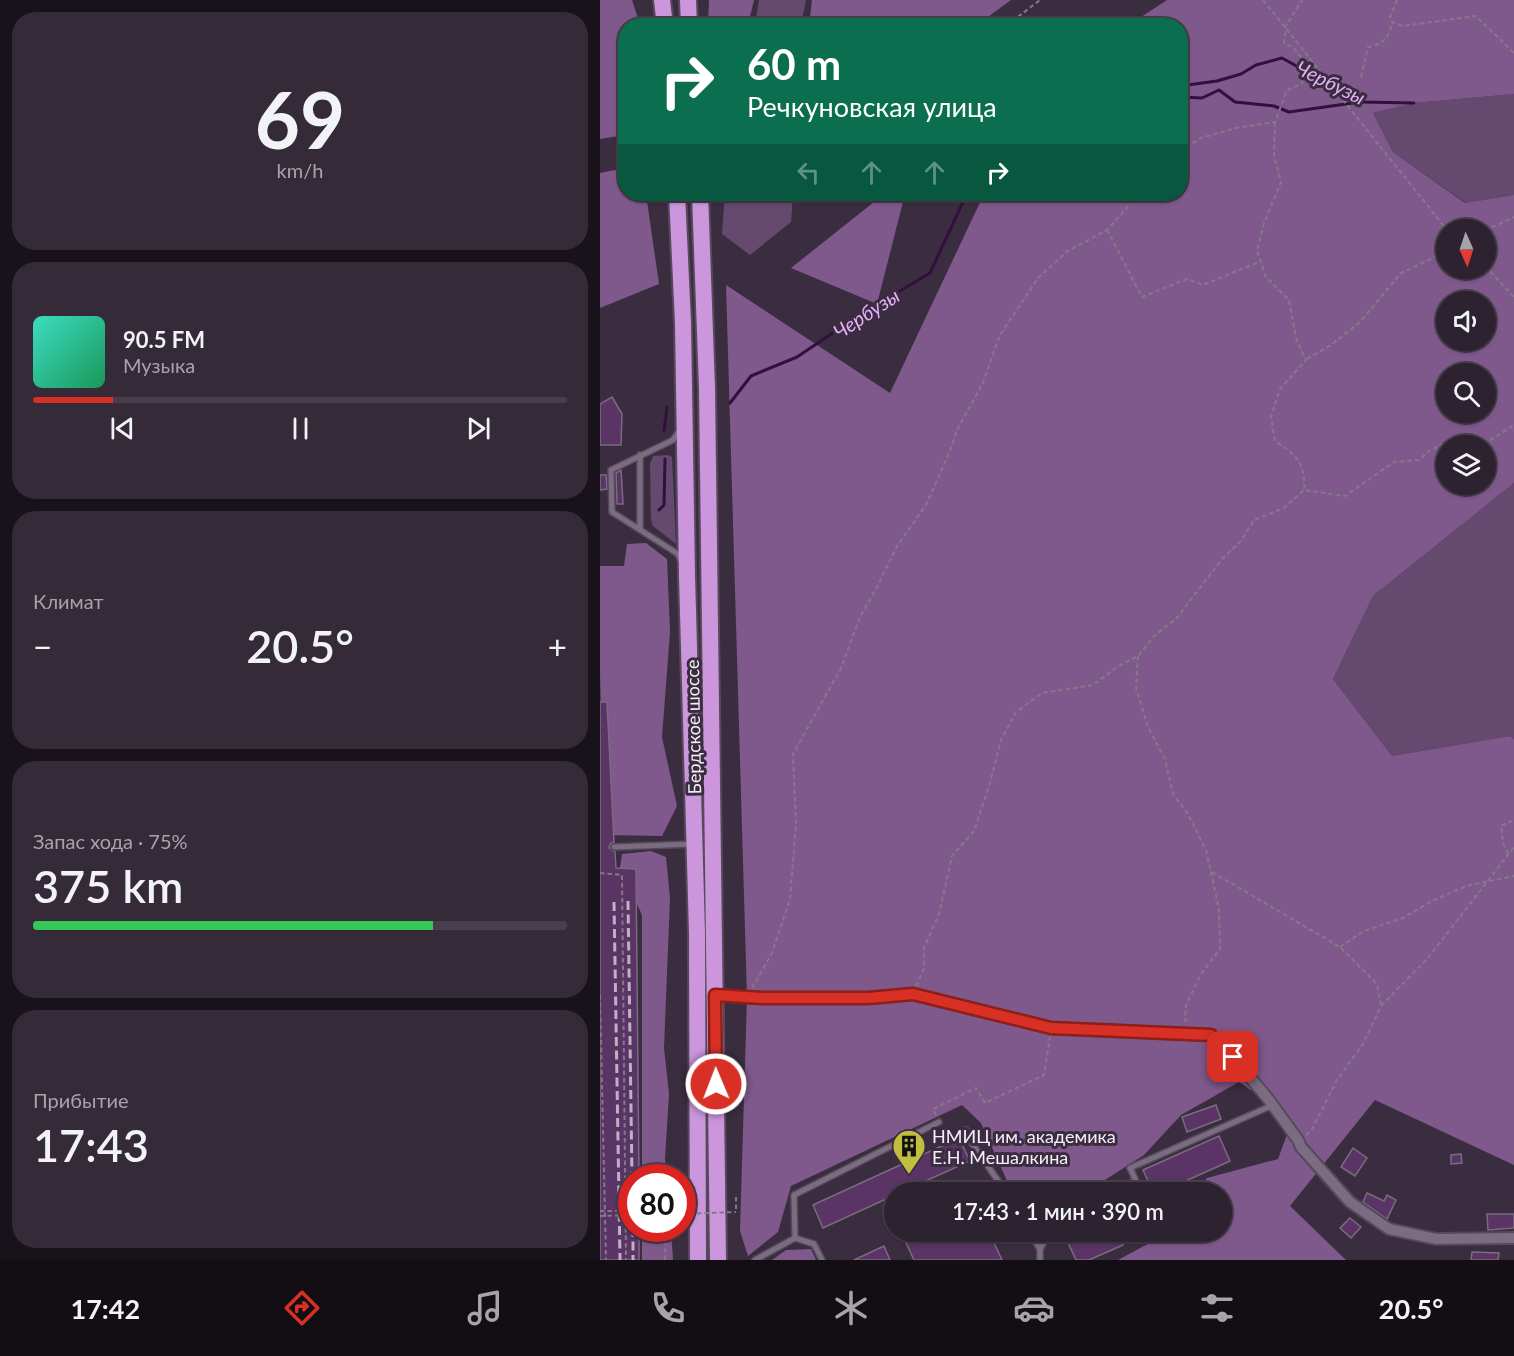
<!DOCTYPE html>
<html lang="ru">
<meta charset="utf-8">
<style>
:root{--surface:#2c2230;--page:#342a38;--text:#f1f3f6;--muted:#a6a4ab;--line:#483f4c;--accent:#d93025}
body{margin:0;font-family:Lato,sans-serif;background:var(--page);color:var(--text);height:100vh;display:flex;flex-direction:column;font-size:22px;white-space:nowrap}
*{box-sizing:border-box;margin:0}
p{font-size:20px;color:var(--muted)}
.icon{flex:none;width:33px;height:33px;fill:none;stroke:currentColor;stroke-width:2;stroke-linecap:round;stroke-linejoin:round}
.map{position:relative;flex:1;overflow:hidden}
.details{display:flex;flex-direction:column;gap:12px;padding:12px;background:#18131a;width:600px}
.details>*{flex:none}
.banner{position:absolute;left:18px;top:18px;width:570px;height:183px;border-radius:24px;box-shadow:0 2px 4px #0004,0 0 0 2px var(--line);background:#0b6e4f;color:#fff;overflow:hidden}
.needle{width:39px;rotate:177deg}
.controls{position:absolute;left:836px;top:219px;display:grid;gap:12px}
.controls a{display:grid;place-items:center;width:60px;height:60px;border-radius:50%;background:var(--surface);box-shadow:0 2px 4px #0004,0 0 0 2px var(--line);font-size:30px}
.speed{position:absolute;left:18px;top:1164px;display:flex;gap:12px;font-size:30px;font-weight:700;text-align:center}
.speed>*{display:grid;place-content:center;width:78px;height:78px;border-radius:50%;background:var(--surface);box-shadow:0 2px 4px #0004,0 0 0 2px var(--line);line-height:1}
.speed .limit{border:9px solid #d22;background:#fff;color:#111}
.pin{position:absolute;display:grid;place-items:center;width:51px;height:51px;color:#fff;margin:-26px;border-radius:12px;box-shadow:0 3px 9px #0006}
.me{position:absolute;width:66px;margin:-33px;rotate:359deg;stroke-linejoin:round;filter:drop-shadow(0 0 4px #0008)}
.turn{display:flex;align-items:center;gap:21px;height:126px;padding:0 30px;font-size:27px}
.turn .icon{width:78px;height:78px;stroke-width:2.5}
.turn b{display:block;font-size:42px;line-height:51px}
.lanes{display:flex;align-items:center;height:57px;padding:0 30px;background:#0003;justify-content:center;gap:30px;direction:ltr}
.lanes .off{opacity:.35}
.big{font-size:45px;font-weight:600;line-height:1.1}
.details .widget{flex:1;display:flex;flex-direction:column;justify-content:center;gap:9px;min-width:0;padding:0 21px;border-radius:24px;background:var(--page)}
.details .dial{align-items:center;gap:0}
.dial b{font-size:78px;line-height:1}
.song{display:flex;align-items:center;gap:18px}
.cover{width:72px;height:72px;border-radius:9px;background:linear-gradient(135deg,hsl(170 70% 55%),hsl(150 70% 35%))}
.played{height:6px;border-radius:3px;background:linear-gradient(90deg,var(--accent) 15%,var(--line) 15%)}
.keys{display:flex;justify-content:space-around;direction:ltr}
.heat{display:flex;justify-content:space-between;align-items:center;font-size:33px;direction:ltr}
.charge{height:9px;border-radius:4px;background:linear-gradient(90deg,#34c759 75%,var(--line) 0)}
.trip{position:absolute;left:284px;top:1182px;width:348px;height:60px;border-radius:30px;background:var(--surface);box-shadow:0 2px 4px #0004,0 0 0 2px var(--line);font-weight:600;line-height:60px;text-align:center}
.tab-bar{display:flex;height:96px;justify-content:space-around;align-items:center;background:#120e13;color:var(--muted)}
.tab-bar .icon{width:42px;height:42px}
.tab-bar .current{color:var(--accent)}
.tab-bar b{font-size:27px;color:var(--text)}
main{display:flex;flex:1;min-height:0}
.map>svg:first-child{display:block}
</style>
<main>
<section class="details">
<div class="widget dial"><b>69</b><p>km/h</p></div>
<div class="widget">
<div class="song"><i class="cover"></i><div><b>90.5 FM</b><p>Музыка</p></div></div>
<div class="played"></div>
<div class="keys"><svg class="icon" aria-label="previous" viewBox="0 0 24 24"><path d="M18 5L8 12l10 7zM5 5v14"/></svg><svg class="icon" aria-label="pause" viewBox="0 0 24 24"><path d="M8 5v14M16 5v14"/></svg><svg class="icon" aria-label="next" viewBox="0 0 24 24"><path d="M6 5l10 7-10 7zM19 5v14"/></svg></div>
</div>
<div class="widget"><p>Климат</p>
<div class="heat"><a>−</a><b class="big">20.5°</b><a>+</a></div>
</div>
<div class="widget"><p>Запас хода · 75%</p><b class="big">375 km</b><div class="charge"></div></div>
<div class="widget"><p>Прибытие</p><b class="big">17:43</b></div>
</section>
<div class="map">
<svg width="914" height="1260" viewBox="0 0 914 1260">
<rect width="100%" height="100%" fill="#3b2d40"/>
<g fill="#66496f">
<path d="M159 0H206L201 25H155Z"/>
<path d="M914 94V195L866 203 793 152 773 113 814 103Z"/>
<path d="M125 194H193L191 222 150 255 122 234Z"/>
<path d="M68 455 72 457 76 544 53 526 51 520 50 464 53 456Z"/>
<path d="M914 483V739L910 736 792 756 733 679 773 596Z"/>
</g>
<g fill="#7f598c" fill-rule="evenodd">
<path d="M0 0H32L40 25 26 26 25 135 0 139Z"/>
<path d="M109 0H154L148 25H108Z"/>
<path d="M212 0H411L377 25H209Z"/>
<path d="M567 0H914V94L814 103 773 113 793 152 865 203 914 195V483L773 596 733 679 792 756 910 736 914 739V1165L775 1100 690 1206 746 1260H518L570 1232H621V1192H597L607 1178 678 1159 689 1129 673 1105 639 1082 581 1115 544 1155 486 1192H412L381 1123 362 1105 191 1186 178 1232 148 1256 140 1231 147 997 126 285 290 393 384 194H580V26L529 25ZM846 230H885V268H846ZM846 302H885V340H846ZM846 374H885V412H846ZM846 446H885V484H846Z"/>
<path d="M15 170 25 178 26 194H46L59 284 0 308V173Z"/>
<path d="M284 194H305L277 304 191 268Z"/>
<path d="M46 543 67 559 70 632 62 737 77 806 62 836 4 835 0 673V566H24L27 544Z"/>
<path d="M51 851 66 857 70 898 64 1048 69 1094 65 1158 66 1177H42V915L20 867 22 854Z"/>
<path d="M42 1229H71L73 1260H42Z"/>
<path d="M211 1249 216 1260H172L186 1250Z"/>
</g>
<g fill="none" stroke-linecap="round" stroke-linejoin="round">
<g stroke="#330f3d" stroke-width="3">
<path d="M580 86 617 81 641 74 656 65 682 58 762 102 814 103"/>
<path d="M580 97 602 98 619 90 635 102 674 106 689 112 760 102"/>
<path d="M130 403 151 376 197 357 258 316 330 273 363 202 372 194"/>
<path d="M64 431 67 407"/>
<path d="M59 510 64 505 65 459"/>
</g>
</g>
<g fill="#593465" stroke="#7b6b81" stroke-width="1.5">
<path d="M12 397 22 414 21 445H0V404Z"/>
<path d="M21 470 23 504H17L16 473Z"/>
<path d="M0 475H6L7 489 0 490Z"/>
<path d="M0 702H7L14 842 10 844 9 848 15 852 16 868 36 869 39 1178H32V1228H39V1260H0Z"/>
<path d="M616 1105 621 1119 587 1132 582 1117Z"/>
<path d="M619 1136 630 1161 561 1192H553L543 1170Z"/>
<path d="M359 1138 370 1161 310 1188 312 1192H294V1216L286 1199 223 1228 213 1205Z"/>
<path d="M753 1148 767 1158 755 1176 741 1167Z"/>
<path d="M861 1154 862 1163 851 1164V1155Z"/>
<path d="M767 1193 784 1201 787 1195 796 1200 787 1219 763 1202Z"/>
<path d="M887 1214H914V1228L888 1230Z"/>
<path d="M750 1218 761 1227 751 1238 740 1228Z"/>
<path d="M301 1232H329L334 1242 357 1232H389L402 1260H314Z"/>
<path d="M470 1232H517L523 1245 489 1260H476L464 1234Z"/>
<path d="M284 1246 290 1260H254Z"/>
<path d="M872 1252 899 1253 898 1260H871Z"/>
</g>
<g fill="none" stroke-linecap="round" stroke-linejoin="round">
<defs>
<g id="service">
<path d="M80 430 73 440 11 470 12 512 78 554 81 561"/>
<path d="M40 455V529"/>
<path d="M14 847 93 844"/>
<path d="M366 1130 371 1142 406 1192"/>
<path d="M509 1192 536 1181 530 1168 673 1105"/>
<path d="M429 1232 440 1249V1260"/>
<path d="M195 1238 214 1244 222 1260"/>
<path d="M440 1249 450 1232"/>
<path d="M155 1260 195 1238 194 1195 339 1122"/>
</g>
<path id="minor" d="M115 995 162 998H268L313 994 451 1028 611 1035 633 1057 669 1100 698 1140 701 1147 750 1202 789 1229 836 1239 914 1238"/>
<g id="trunk">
<path d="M62 0 65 26"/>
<path d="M88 0 89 26"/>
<path d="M77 194 83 323 87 576 97 933 98 1260"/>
<path d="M100 194 107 388 118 1260"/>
</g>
</defs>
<use href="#service" stroke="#55495a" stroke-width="8"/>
<use href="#minor" stroke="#55495a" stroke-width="14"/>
<use href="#trunk" stroke="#55495a" stroke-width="20"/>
<g stroke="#857989" stroke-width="2" stroke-dasharray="4.5 3" stroke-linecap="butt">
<path d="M663 0 847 230"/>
<path d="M797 0 790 17 792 22 803 26 876 16 914 53"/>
<path d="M406 26 440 0"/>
<path d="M761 77 768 47C784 44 789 38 792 22"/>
<path d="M675 122 674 156 681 182 664 223 657 251 666 277 689 300 696 338 706 360 680 389 671 417 675 441C695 454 706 463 704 490"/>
<path d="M580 151 601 138 636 128 675 122 687 90 702 84 707 65 694 48 684 43 686 26 702 0"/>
<path d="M507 230 542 297 587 279 603 285 661 261"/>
<path d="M877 230 895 226 914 217"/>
<path d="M885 266 914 297"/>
<path d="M707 359 731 345 760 322 801 273 831 259 846 248"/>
<path d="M538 656 536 688 548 727 565 759 573 794 588 814 606 850 619 909 620 949 601 974 586 1005 585 1020 590 1023"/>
<path d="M908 854 903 843 901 826 914 820"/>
<path d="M612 872 740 947 777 984 781 1005"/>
<path d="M0 873 22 875 26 1260"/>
<path d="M740 947 764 931 803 918 830 902 866 886 914 876"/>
<path d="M316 986 324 969V948L339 914 352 856 374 831 390 783 401 740 416 712 442 693 493 685 517 667 538 656 555 635 576 619 622 559 641 541 654 520 684 508 704 490 745 496 794 462 819 460 829 451 853 439 886 443 914 425"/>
<path d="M152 988 172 953 190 899 196 824 193 754 241 668 260 617 276 589 297 546 326 505 350 451 357 430 382 385 400 335 438 278 468 251 507 230 526 209 536 194"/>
<path d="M0 995 6 1260"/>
<path d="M336 1115 333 1109 376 1088 385 1103 444 1075 450 1037"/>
<path d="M706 1135 711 1131 737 1080 763 1044 781 1006 828 958 914 847"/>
<path d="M136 1197V1212"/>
<path d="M0 1211H25"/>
<path d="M65 1260 66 1228"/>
</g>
<use href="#service" stroke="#7c6c81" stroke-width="5"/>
<use href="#minor" stroke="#7c6c81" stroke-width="10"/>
<use href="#trunk" stroke="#cb96dc" stroke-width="16"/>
<g stroke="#bdb2c1" stroke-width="3" stroke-dasharray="9 4.5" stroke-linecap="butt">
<path d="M28 901 32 1178"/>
<path d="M14 902 20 1260"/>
<path d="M33 1228V1260"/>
</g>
<g stroke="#857989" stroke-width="2" stroke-dasharray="4.5 3" stroke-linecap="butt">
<path d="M82 1214 136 1212"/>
<path d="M0 1216 32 1215"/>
</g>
</g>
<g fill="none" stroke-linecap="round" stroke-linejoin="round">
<defs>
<path id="route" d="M116 1084 115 995 162 998H268L313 994 451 1028 611 1035 633 1057"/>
</defs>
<use href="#route" stroke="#8d1f18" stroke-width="15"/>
<use href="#route" stroke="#d93025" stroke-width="10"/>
</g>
<defs>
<symbol id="building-pin" viewBox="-11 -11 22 30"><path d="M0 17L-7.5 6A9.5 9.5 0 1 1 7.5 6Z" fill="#c2bd3f" stroke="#3b2d40"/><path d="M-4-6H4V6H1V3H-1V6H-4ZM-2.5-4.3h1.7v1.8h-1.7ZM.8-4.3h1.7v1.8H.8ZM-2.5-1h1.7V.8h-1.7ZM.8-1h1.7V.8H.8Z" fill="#111"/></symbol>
</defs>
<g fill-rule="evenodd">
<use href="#building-pin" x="290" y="1127" width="38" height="52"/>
</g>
<g text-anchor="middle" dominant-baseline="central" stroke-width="6" stroke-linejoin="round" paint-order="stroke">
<g font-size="18" fill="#f7eefa" stroke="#3b2d40">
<text transform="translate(93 727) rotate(-91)">Бердское шоссе</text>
</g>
<g font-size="18" fill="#f7eefa" stroke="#3b2d40" text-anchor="start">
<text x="332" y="1136">НМИЦ им. академика<tspan x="332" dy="21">Е.Н. Мешалкина</tspan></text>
</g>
<g font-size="20" font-style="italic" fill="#e7aefa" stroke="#3b2d40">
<text transform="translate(731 82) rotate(26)">Чербузы</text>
<text transform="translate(266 313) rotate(-33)">Чербузы</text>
</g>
</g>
</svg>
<div class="controls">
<a><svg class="needle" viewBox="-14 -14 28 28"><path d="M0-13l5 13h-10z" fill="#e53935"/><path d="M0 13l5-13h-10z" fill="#a6a4ab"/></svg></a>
<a><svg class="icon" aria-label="sound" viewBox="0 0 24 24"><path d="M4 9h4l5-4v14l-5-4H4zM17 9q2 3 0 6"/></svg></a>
<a><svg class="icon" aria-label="search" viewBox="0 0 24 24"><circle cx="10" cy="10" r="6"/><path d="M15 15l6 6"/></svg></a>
<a><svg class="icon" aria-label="layers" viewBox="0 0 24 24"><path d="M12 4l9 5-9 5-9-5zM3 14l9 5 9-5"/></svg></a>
</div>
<div class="speed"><div class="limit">80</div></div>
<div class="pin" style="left:633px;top:1057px;background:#d93025"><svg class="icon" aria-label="arrive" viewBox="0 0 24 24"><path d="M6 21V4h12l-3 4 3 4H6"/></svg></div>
<svg class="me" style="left:116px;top:1084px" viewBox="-20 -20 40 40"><circle r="17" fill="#d93025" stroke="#fff" stroke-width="3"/><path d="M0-11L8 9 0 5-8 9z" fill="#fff"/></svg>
<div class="trip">17:43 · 1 мин · 390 m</div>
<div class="banner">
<div class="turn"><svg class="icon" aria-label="right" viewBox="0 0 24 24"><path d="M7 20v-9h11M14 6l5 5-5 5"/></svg><div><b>60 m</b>Речкуновская улица</div></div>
<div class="lanes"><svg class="icon off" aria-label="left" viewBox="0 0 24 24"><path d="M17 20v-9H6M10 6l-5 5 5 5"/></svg><svg class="icon off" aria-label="ahead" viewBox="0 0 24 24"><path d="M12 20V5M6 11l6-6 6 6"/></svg><svg class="icon off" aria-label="ahead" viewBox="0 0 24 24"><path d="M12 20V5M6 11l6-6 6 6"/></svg><svg class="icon" aria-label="right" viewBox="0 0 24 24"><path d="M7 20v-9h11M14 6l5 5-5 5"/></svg></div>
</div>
</div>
</main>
<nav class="tab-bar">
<b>17:42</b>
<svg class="icon current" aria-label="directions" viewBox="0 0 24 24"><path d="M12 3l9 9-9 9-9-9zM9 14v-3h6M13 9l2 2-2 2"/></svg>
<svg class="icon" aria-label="music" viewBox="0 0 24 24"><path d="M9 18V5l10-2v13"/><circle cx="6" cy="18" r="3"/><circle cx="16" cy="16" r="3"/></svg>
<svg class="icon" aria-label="phone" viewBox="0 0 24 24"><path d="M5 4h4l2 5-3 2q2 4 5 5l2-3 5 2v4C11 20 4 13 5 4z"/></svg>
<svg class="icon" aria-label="climate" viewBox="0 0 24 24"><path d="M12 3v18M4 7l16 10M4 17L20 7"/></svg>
<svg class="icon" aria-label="car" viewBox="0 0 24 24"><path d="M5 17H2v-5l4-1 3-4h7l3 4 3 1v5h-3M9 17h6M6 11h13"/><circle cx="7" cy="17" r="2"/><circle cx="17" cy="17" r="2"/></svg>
<svg class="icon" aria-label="filters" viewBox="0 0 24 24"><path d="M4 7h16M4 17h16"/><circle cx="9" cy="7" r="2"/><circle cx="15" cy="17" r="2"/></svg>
<b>20.5°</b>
</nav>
